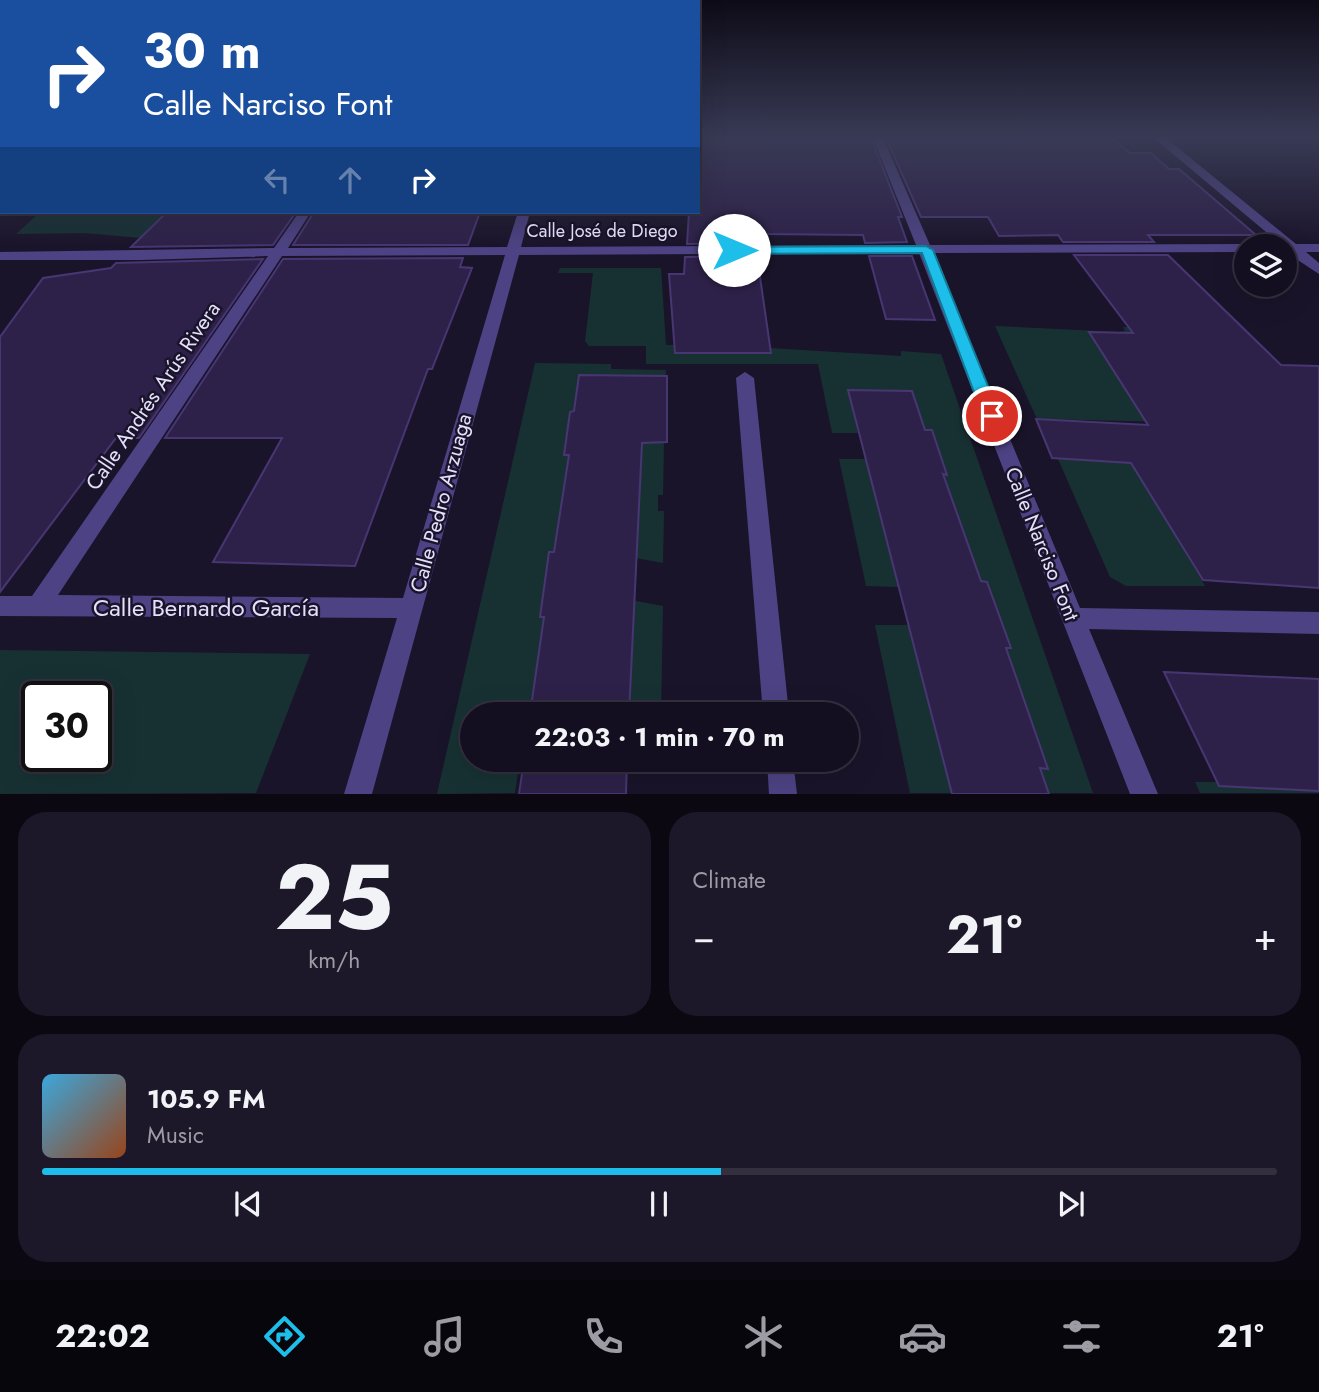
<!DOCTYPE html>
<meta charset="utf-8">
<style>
:root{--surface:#140f20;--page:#1d1829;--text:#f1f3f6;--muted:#9d9ca5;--line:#332f3e;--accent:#1dbfea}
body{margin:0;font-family:Jost,sans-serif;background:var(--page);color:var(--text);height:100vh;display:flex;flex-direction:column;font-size:26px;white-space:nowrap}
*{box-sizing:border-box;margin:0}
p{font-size:23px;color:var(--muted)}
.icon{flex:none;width:38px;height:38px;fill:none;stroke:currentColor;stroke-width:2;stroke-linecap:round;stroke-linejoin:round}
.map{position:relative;height:794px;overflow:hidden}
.drawer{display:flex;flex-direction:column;gap:18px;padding:18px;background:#0b0812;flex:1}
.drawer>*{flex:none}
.hud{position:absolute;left:0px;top:0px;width:700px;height:214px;box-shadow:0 7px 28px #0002,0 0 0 2px var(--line);background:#1a4fa0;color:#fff;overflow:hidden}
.tools{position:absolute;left:1234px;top:234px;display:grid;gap:14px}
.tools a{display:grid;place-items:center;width:63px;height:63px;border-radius:50%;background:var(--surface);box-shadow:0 7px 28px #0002,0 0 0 2px var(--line);font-size:35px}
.speed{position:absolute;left:21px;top:681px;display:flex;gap:14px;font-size:35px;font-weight:700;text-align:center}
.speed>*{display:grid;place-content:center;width:91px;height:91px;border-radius:50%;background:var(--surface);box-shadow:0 7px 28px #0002,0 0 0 2px var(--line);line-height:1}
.speed .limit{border:4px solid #111;border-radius:10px;background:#fff;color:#111}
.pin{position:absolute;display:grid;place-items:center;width:60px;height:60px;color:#fff;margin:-30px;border:4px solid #fff;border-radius:50%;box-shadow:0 2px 7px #0007}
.me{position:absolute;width:77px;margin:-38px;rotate:90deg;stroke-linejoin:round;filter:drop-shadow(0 0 5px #0008)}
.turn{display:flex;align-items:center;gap:24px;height:147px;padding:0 28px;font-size:32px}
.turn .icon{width:91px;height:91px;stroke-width:2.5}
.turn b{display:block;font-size:49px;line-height:60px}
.lanes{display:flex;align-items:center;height:66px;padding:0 28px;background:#0003;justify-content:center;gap:35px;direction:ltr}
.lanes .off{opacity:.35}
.big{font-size:52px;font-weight:700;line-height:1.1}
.drawer .card{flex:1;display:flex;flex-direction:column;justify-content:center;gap:10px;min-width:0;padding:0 24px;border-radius:28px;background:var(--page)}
.drawer .dial{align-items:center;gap:0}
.dial b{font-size:91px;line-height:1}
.song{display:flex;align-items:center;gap:21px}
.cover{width:84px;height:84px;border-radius:10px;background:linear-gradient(135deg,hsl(200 70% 55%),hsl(20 70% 35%))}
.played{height:7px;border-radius:4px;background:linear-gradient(90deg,var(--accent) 55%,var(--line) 55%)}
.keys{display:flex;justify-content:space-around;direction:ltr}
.heat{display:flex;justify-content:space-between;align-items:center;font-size:38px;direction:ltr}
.drawer .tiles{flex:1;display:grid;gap:18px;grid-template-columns:1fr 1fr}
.card:last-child{grid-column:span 2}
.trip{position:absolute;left:460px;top:702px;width:399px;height:70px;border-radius:35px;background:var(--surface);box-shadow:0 7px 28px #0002,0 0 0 2px var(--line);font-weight:700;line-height:70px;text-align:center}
.menu{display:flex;height:112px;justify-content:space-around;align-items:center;background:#08060d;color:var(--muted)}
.menu .icon{width:49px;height:49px}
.menu .on{color:var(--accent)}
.menu b{font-size:32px;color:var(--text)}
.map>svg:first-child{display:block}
</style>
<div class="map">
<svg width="1319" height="794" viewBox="0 0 1319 794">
<rect width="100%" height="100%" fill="#1a142a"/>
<g fill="#173133" fill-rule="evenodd">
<path d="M40 212H161L159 214 164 215 141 238 85 233 16 234Z"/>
<path d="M560 268H661L666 345H680V353H770V348L901 356V351L941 354 1093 793H1049L1040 768 1047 769 999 648H1010L987 582 975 581 938 474H947L932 430H922L912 391 848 390 858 433H832L818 364H646V346H589L585 341 593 273H558Z"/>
<path d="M995 326 1119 332 1125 331 1123 327 1187 328 1175 422 1037 419ZM1089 332 1118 333 1140 363H1109Z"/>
<path d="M535 363 611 364V369L666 370 664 418 570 412 564 454 573 455 561 552 549 553 540 616H552L530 714H472V760H520L515 793 437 794Z"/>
<path d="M629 442H664L663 495H658V511H664L663 563 636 558Z"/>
<path d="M839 459H878L869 473 898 587 866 586Z"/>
<path d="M1058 459 1184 466 1146 487 1205 586H1126L1110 577Z"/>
<path d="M620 598 663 606 661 714H629Z"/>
<path d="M875 625H924L914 647 952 793H910Z"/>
<path d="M0 650 310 654 256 793 0 794ZM96 696V756H37V696Z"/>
<path d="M1195 782H1217L1219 786 1319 791V793H1200Z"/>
</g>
<g fill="#2e2149" stroke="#483673" stroke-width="2">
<path d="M698 138H871L902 217H898L907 242 865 243 863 235 754 234 755 243 687 244 689 212H698Z"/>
<path d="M886 138H1112L1130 153H1151L1169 169H1179L1256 235H1148L1154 242H1063L1058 235 999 236 988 217H921Z"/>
<path d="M189 212H296L273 245 131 247 164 215H186Z"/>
<path d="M314 212H392L390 215H479L468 245H293Z"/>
<path d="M1074 255H1168L1281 365 1319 366V588L1203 580 1131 463 1052 458 1036 419 1148 425 1089 332 1133 333Z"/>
<path d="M757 256 771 353H675L669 274H684L685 257Z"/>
<path d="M869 256H912L935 320 886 319Z"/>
<path d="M463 258 460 267 472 268 432 369H428L355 566 213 562 282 438H165L283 259Z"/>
<path d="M263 259 139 438H116L0 592V337L43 278 111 268 116 263Z"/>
<path d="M579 375 667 376V442L642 443 629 714H530L544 617H540L549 552H554L569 455H564L570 412 574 411Z"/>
<path d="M848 390 912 391 925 430H932L947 475 943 474 981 581 987 582 1011 648H1006L1048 769 1040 768 1049 794H952Z"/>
<path d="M1164 672 1319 679V791L1219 786Z"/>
<path d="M524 760H627L626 794H519Z"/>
</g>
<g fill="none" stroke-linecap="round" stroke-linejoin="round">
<g fill="#4d4384" fill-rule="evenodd">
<path d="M745 372 754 378 789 714H763L736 378Z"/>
<path d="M767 760H793L797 794H769Z"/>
</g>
<g fill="#4d4384" fill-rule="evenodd">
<path d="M873 138H883L930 245 1246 244 1252 247H1246V252L933 253 1080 608 1319 612V634L1089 629 1158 794H1130L919 253 519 255 372 794H344L397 618 0 616V596H32L268 256 140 260H0V252L274 248 299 212H311L288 248 507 247 518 212H530L521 247 916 245ZM505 255 403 598 58 595 282 256Z"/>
<path d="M1154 138H1166L1296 244H1319V252H1306L1319 263V274L1284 251V247Z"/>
</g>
</g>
<linearGradient id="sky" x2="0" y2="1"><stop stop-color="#0e0b17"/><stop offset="0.55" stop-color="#383a55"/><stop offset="1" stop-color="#383a55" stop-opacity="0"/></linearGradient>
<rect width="1319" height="249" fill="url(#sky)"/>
<path fill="#1dbfea" stroke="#137c98" stroke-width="2" d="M926 246 933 250 1000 416 997 420H986L983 416 922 253 734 254 728 250 734 247Z"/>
<g text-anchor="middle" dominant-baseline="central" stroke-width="5" stroke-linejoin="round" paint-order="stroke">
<g font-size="18" fill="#e6dffc" stroke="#1a142a">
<text x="602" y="231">Calle José de Diego</text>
</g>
<g font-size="21" fill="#e6dffc" stroke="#1a142a">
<text transform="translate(153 396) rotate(-56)">Calle Andrés Arús Rivera</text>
<text transform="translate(441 503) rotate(-75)">Calle Pedro Arzuaga</text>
<text transform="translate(1042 544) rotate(68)">Calle Narciso Font</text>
</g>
<g font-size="24" fill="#e6dffc" stroke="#1a142a">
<text x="206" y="607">Calle Bernardo García</text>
</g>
</g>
</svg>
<div class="tools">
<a><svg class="icon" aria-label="layers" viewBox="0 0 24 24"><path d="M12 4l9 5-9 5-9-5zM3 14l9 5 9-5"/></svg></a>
</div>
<div class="speed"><div class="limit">30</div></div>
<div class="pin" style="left:992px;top:416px;background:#d93025"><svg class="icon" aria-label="arrive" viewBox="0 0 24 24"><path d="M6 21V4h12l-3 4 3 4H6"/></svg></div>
<svg class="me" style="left:734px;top:250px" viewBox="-20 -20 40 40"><circle r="19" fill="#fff"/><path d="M0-13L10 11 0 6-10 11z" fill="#1dbfea"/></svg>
<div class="trip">22:03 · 1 min · 70 m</div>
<div class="hud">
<div class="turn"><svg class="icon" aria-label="right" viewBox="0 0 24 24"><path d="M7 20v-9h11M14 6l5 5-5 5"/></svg><div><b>30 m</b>Calle Narciso Font</div></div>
<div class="lanes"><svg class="icon off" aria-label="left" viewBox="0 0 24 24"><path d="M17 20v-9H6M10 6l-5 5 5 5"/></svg><svg class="icon off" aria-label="ahead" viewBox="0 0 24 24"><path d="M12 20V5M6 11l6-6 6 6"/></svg><svg class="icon" aria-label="right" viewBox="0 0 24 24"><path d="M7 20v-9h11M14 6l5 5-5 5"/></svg></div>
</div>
</div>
<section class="drawer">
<div class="tiles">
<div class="card dial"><b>25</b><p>km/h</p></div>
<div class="card"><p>Climate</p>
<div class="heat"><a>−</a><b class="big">21°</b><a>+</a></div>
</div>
<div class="card">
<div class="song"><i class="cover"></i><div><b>105.9 FM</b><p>Music</p></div></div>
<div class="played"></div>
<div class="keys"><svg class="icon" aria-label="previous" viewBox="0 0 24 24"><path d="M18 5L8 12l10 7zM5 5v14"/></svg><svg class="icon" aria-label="pause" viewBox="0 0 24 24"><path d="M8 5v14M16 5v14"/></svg><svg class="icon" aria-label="next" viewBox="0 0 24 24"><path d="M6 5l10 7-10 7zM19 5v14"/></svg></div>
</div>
</div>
</section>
<nav class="menu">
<b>22:02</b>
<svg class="icon on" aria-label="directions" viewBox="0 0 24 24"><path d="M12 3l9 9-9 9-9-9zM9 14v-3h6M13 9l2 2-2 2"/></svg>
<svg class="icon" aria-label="music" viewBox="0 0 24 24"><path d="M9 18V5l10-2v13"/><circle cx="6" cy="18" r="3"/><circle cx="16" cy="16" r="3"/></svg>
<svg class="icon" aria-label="phone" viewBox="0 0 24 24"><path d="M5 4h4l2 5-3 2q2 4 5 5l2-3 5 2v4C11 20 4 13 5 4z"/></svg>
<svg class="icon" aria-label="climate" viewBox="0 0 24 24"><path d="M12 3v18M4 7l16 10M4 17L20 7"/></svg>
<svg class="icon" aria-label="car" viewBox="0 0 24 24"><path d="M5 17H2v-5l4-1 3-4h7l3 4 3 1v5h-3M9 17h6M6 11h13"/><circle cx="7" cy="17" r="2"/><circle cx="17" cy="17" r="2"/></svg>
<svg class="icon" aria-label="filters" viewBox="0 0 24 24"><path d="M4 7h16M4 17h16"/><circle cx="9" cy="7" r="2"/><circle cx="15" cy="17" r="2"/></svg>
<b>21°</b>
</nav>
